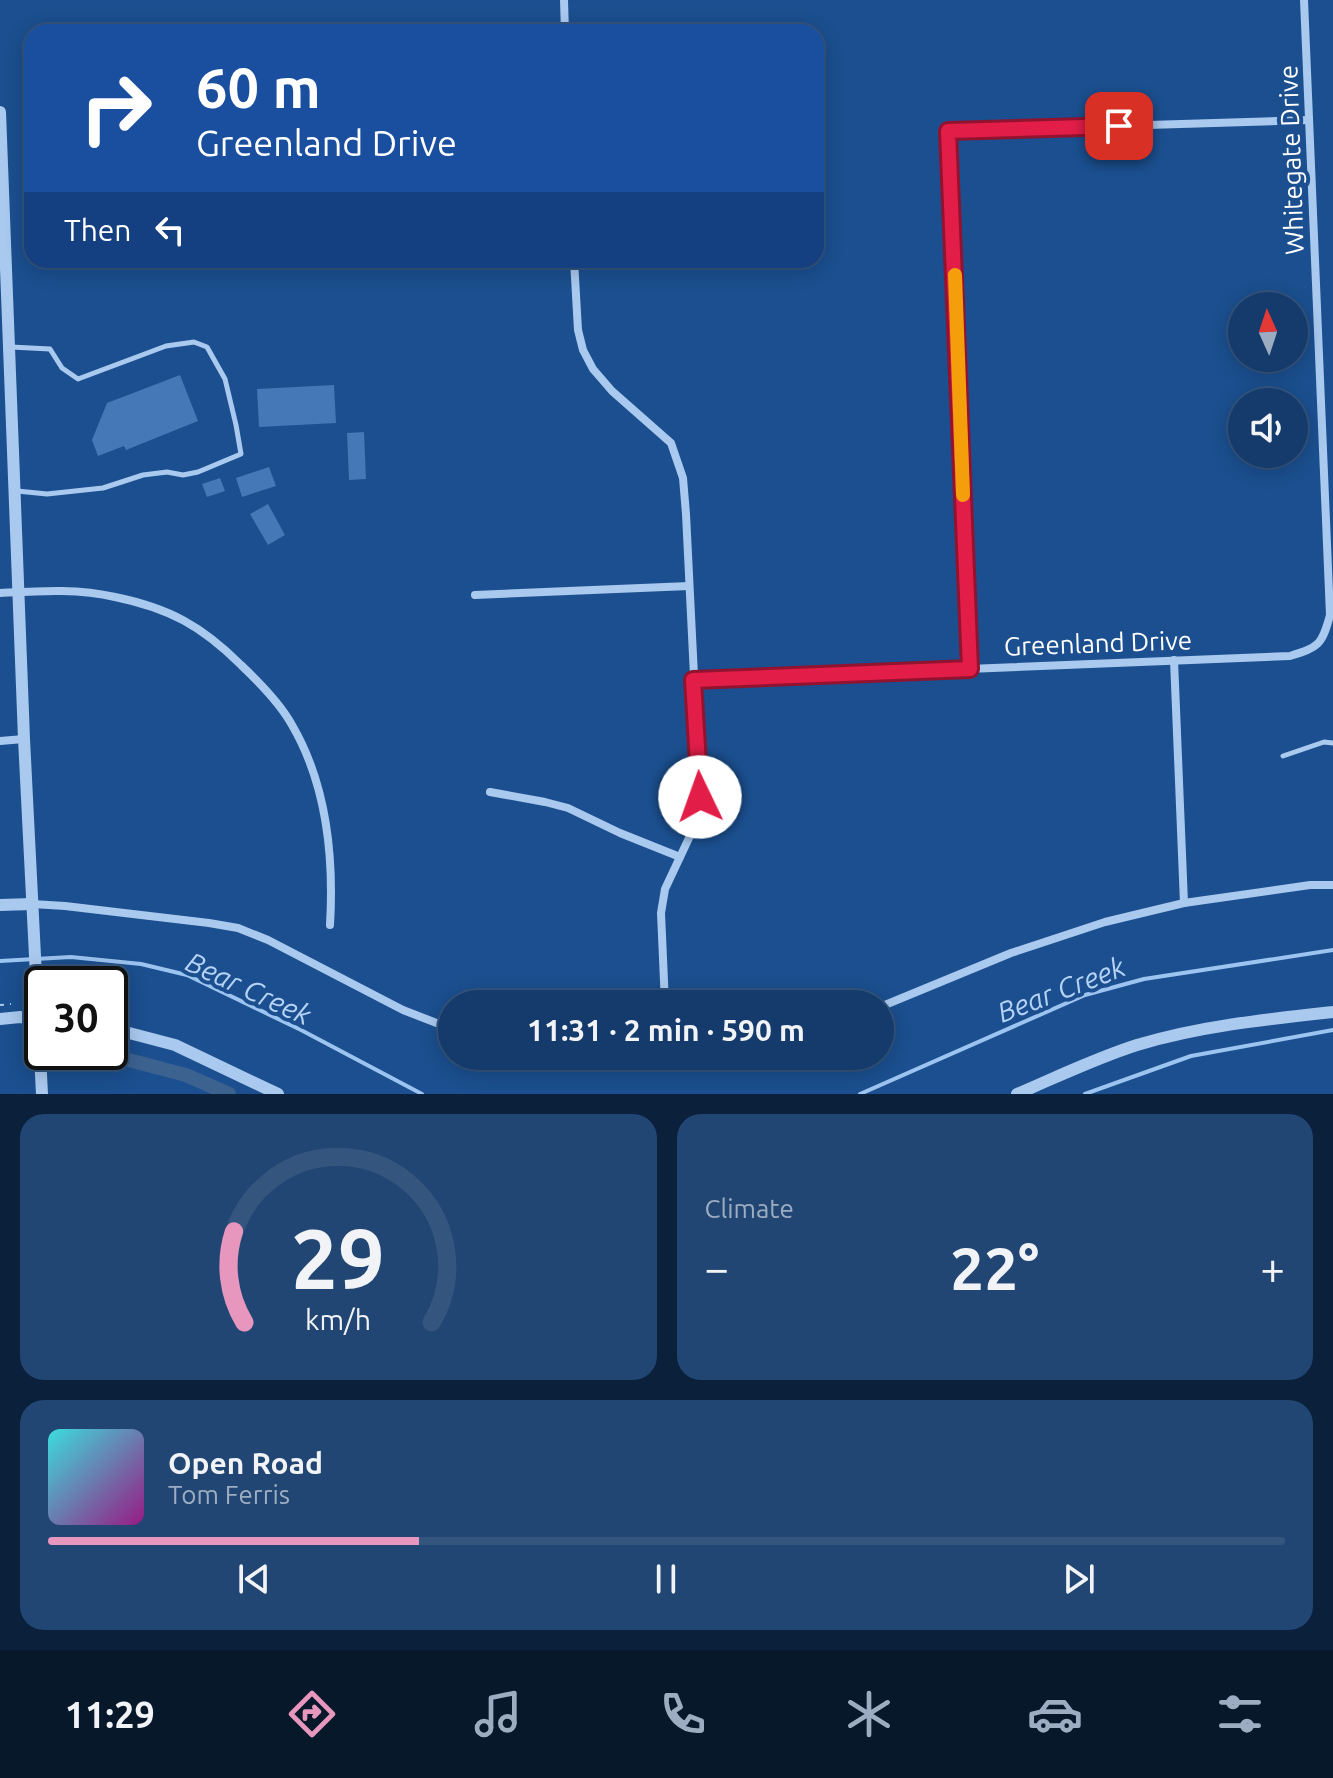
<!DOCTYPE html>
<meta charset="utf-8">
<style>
:root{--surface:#143b6b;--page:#214673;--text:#f1f3f6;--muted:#9dadc1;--line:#33557e;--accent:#e797bd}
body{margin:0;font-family:Ubuntu,sans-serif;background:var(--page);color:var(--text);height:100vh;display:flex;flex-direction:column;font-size:30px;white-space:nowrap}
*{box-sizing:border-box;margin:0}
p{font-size:26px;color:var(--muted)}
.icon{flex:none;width:44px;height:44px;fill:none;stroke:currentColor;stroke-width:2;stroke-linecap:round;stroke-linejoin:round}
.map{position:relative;height:1094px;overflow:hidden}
.drawer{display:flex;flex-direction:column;gap:20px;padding:20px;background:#0b203b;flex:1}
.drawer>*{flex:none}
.top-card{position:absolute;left:24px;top:24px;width:800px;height:244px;border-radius:24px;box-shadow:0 4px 20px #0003,0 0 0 2px var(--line);background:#1a4fa0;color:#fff;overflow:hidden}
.needle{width:52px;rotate:357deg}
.buttons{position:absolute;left:1228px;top:292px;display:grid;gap:16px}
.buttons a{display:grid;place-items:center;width:80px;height:80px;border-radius:50%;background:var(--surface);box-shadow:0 4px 20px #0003,0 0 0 2px var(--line);font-size:40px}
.speed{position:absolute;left:24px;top:966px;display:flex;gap:16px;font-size:40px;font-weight:700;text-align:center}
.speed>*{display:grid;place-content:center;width:104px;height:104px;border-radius:50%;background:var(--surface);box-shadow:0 4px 20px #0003,0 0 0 2px var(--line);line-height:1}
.speed .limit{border:4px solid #111;border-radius:12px;background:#fff;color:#111}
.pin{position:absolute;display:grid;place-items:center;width:68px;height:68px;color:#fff;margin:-34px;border-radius:16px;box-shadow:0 4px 12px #0006}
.me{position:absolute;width:88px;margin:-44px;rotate:357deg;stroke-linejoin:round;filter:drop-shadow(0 0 6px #0008)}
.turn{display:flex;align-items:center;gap:28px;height:168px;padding:0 40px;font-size:36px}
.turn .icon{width:104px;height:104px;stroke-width:2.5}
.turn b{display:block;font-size:56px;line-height:68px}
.then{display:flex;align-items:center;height:76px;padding:0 40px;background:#0003;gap:16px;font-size:30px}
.big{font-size:60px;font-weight:700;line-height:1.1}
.drawer .card{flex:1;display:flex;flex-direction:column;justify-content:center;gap:12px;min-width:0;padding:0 28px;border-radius:24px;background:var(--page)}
.drawer .dial{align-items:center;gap:0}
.dial svg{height:208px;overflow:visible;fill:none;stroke:var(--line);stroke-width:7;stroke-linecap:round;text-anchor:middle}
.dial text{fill:var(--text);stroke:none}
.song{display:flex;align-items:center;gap:24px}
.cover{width:96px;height:96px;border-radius:12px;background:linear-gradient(135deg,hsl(180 70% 55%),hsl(310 70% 35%))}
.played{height:8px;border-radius:4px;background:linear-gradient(90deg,var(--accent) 30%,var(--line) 30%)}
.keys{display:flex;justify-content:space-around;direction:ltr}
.heat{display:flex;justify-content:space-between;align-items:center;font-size:44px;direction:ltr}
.drawer .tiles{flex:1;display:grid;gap:20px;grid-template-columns:1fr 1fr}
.card:last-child{grid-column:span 2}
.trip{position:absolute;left:438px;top:990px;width:456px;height:80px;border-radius:40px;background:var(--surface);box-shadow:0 4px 20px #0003,0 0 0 2px var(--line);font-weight:700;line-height:80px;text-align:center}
.menu{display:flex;height:128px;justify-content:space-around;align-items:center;background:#08182b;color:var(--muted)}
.menu .icon{width:56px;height:56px}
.menu .active{color:var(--accent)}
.menu b{font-size:36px;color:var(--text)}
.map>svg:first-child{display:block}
</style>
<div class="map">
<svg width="1333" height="1094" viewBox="0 0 1333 1094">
<rect width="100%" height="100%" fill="#1b4f8f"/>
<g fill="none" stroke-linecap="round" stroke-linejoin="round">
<g stroke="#9cc4f0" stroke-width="4">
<path d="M0 961 71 957 141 964 187 975 301 1030 422 1094"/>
<path d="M860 1094 1085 995 1144 979 1333 950"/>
<path d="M1085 1094 1191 1056 1333 1030"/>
</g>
<path stroke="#3c6290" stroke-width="14" d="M98 1052 186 1075 229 1094"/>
</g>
<g fill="#4478b7">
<path d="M180 375 198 421 126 450 124 446 98 456 92 440 107 403Z"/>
<path d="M334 385 336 423 259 427 257 389Z"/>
<path d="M364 432 366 479 349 480 347 433Z"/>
<path d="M269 467 276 486 242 497 236 478Z"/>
<path d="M220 478 225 491 207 497 202 484Z"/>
<path d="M268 504 285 535 268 545 250 514Z"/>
</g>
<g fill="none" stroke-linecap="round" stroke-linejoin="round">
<path stroke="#a9c9ee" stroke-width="2" stroke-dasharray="4 6" stroke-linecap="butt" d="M0 1005 11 1004"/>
<g stroke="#a9c9ee" stroke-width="5">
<path d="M11 347 50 349 62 368 78 379 166 346 194 342 207 347 225 379 236 425 241 454 198 472 183 475 167 472 143 475 103 488 47 494 17 491"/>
<path d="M1283 756 1324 742 1333 743"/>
</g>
<g stroke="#a9c9ee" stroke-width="8">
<path d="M564 0 565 32"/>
<path d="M574 260 578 330 583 350 593 369 612 391 671 443 683 478 686 514 700 797 697 821 665 889 661 913 665 1004"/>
<path d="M0 593C38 591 77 588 115 597 169 608 202 626 241 665 259 682 280 703 292 725 327 785 334 857 330 925"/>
<path d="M475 595 689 586"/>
<path d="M1174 660 1184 903"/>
<path d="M970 669 948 131 1309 120"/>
<path d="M693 680 1290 656C1319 647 1322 645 1330 615L1304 0"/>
<path d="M0 741 24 739"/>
<path d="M490 792 545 802 568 808 620 833 680 857"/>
<path d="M32 904 65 906 209 923 238 928 268 940 403 1010 452 1029"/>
<path d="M880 1007 1011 953 1105 922 1184 903 1310 885H1333"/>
<path d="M547 1056 614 1064 721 1056"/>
</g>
<g stroke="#a9c9ee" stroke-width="12">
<path d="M0 112 24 739 42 1094"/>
<path d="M0 905 32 904"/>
<path d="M0 1019 20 1017 42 1018"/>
<path d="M110 1028 175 1045 278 1094"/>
<path d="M1017 1094C1057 1077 1096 1058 1137 1045 1200 1026 1268 1019 1333 1012"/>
</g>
</g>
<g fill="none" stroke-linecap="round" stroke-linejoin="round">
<defs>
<path id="route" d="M700 797 693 680 970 669 948 131 1119 126"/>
</defs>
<use href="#route" stroke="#92132f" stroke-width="20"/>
<use href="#route" stroke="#e11d48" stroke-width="14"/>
<path stroke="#f59e0b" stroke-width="14" d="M955 275 963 495"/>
</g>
<g text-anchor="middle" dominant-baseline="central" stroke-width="8" stroke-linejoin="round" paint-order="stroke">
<g font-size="26" fill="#fff" stroke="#1b4f8f">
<text transform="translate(1291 160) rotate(-92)">Whitegate Drive</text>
<text transform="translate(1098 643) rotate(-2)">Greenland Drive</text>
</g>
<g font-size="28" font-style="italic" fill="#b5d3f5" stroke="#1b4f8f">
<text transform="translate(249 988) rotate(25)">Bear Creek</text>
<text transform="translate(1061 989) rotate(-21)">Bear Creek</text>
</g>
</g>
</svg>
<div class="buttons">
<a><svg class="needle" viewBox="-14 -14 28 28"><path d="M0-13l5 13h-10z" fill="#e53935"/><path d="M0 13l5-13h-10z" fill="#9dadc1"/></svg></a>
<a><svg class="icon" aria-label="sound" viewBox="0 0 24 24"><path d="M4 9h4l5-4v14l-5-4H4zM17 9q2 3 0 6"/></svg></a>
</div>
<div class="speed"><div class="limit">30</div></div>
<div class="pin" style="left:1119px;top:126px;background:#d93025"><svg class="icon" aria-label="arrive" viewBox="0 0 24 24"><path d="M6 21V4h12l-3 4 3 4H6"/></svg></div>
<svg class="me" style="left:700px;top:797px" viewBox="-20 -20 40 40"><circle r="19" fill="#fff"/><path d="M0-13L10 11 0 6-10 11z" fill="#e11d48"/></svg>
<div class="trip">11:31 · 2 min · 590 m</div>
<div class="top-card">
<div class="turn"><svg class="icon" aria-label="right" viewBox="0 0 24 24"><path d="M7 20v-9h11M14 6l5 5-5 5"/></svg><div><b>60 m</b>Greenland Drive</div></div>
<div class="then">Then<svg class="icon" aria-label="left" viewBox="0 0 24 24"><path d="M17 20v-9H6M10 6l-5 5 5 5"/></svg></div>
</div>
</div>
<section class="drawer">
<div class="tiles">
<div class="card dial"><svg viewBox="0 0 100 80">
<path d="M14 69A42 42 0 1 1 86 69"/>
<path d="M14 69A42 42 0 0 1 10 34" stroke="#e797bd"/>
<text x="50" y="56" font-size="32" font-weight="700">29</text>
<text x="50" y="72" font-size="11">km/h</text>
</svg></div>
<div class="card"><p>Climate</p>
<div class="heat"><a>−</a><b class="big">22°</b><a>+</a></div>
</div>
<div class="card">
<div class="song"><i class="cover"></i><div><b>Open Road</b><p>Tom Ferris</p></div></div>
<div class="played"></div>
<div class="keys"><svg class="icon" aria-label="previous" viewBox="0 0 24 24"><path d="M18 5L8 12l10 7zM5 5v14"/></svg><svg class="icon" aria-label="pause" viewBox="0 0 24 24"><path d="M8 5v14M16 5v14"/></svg><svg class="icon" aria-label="next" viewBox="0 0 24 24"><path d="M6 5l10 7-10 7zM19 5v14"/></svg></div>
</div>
</div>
</section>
<nav class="menu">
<b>11:29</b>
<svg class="icon active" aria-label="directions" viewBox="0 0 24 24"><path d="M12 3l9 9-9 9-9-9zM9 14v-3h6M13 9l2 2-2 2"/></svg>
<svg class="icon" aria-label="music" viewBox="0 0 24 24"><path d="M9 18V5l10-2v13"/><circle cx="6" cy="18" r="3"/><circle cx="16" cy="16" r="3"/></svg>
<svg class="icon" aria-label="phone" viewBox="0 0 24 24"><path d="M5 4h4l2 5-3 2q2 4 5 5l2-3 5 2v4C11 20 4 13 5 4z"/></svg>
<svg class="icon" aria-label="climate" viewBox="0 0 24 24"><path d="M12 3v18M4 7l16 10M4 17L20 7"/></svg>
<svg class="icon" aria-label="car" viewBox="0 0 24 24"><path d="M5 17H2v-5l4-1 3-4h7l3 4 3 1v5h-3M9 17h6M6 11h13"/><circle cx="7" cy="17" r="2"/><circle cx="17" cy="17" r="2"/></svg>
<svg class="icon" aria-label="filters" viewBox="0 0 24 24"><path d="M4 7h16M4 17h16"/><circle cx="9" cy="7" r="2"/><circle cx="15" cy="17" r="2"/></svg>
</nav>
